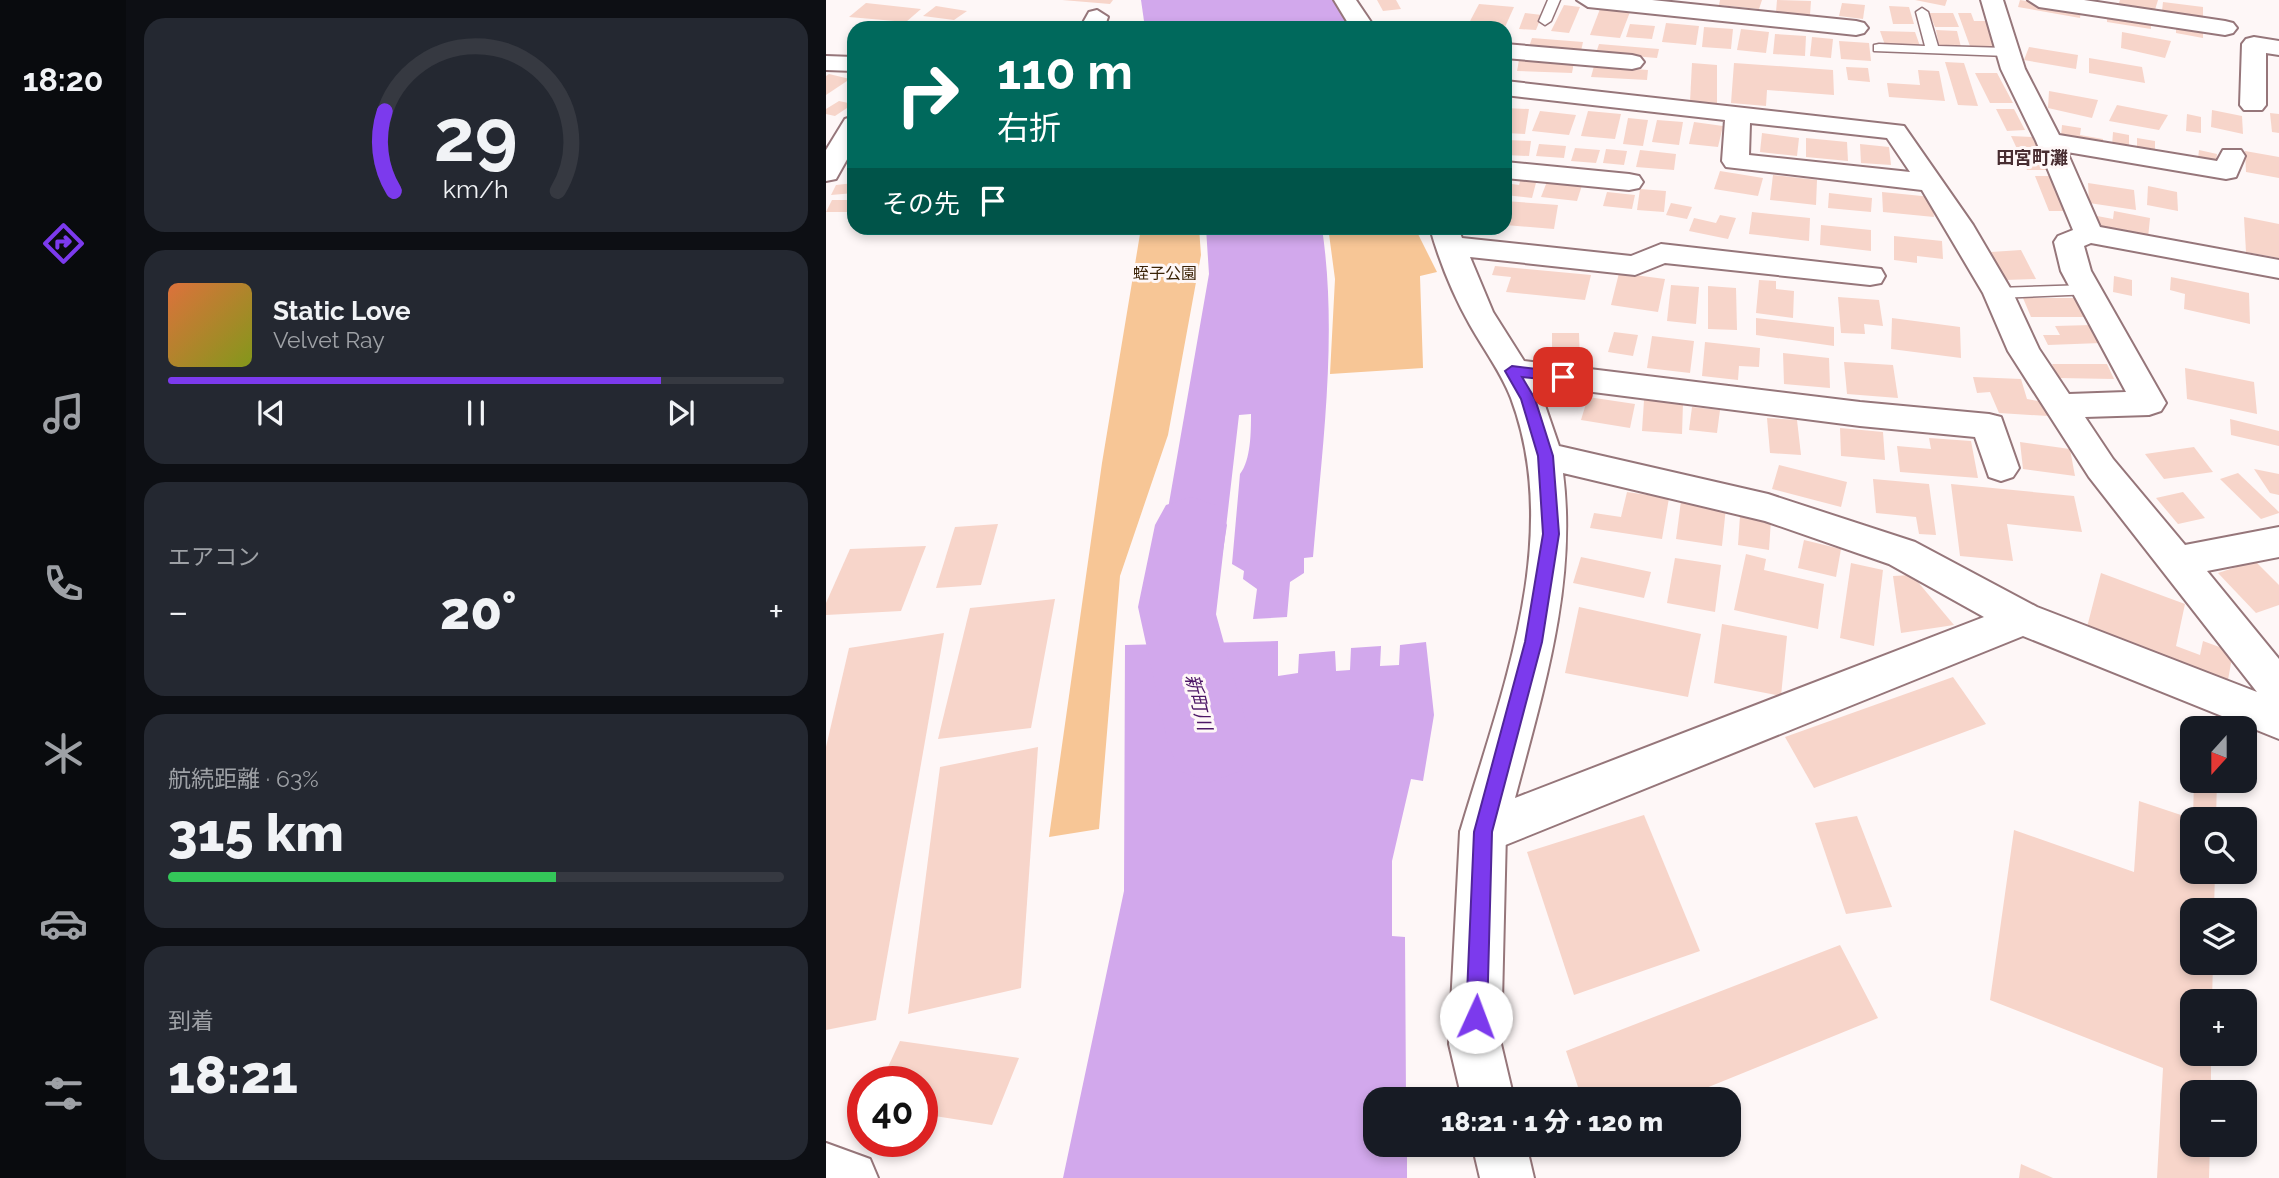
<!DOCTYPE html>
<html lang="ja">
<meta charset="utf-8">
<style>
:root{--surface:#171b24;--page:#242831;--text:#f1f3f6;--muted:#9ea1a6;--line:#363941;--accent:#7c3aed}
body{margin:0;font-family:Raleway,"Noto Sans JP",sans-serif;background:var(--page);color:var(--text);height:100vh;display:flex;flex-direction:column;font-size:26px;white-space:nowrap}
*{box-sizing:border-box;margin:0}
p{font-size:23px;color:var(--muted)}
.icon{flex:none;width:38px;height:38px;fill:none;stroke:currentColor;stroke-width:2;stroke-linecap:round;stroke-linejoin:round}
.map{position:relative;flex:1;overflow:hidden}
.drawer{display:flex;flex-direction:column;gap:18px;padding:18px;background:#0d0f14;width:700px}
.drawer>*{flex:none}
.top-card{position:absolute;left:21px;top:21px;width:665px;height:214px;border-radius:21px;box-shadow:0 4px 10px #0003;background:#00695c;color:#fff;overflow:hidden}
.needle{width:46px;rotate:201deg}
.fabs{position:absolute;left:1354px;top:716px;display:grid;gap:14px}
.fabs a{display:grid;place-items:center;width:77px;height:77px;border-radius:14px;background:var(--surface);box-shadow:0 4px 10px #0003;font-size:35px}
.speed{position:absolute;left:21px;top:1066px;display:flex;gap:14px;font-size:35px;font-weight:700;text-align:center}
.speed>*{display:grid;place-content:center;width:91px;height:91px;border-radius:50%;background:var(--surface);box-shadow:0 4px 10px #0003;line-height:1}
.speed .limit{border:10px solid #d22;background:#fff;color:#111}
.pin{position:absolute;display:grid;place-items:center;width:60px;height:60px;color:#fff;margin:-30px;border-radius:14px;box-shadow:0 4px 10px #0006}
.me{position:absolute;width:77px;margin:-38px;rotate:2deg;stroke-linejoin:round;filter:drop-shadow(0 0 5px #0008)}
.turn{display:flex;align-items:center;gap:24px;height:147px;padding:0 35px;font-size:32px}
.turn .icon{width:91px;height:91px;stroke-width:2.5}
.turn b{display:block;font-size:49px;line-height:60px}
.then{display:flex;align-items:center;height:66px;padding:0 35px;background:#0003;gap:14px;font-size:26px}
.big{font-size:52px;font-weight:800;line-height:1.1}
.drawer .tile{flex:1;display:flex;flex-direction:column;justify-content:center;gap:10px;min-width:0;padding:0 24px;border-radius:21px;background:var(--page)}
.drawer .dial{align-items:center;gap:0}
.dial svg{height:182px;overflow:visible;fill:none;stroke:var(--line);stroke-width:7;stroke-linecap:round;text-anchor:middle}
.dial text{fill:var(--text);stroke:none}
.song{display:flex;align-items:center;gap:21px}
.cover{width:84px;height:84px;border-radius:10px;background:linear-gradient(135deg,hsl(20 70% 55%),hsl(70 70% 35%))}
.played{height:7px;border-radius:4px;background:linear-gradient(90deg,var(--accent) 80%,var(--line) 80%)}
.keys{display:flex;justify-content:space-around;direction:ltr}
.heat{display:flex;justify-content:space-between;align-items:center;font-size:38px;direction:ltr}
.charge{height:10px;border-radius:5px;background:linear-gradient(90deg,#34c759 63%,var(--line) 0)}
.trip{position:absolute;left:537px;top:1087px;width:378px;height:70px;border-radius:21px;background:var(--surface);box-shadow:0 4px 10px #0003;font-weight:800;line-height:70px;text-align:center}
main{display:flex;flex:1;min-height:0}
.dock{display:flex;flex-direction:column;width:126px;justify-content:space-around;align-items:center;background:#090b0e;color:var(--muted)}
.dock .icon{width:49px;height:49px}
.dock .selected{color:var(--accent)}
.dock b{font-size:32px;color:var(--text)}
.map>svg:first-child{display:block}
</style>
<main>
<nav class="dock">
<b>18:20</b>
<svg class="icon selected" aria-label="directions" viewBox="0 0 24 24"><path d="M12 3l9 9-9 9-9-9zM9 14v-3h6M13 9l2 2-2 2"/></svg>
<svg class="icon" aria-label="music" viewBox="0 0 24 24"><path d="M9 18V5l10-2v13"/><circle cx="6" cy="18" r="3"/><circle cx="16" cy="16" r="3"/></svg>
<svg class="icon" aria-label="phone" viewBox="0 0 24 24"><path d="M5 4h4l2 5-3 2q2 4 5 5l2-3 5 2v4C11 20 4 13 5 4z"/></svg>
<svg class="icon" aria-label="climate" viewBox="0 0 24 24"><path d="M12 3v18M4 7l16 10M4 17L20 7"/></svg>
<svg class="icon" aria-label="car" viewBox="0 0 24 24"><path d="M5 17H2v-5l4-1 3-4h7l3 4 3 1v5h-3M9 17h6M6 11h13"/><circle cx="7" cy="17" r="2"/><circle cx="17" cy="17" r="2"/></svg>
<svg class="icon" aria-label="filters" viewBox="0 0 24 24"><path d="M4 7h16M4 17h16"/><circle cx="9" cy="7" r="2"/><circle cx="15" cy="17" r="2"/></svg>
</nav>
<section class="drawer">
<div class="tile dial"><svg viewBox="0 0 100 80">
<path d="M14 69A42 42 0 1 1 86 69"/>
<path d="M14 69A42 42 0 0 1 10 34" stroke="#7c3aed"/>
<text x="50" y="56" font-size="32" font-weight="700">29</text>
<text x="50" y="72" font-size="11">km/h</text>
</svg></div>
<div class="tile">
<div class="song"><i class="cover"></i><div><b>Static Love</b><p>Velvet Ray</p></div></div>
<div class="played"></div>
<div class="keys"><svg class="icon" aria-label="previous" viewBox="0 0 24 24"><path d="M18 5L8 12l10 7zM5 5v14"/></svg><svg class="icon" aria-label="pause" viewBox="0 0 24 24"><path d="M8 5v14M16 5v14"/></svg><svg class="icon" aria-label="next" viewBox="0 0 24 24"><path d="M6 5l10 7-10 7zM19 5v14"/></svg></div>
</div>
<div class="tile"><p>エアコン</p>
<div class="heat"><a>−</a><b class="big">20°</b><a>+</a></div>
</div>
<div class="tile"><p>航続距離 · 63%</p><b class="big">315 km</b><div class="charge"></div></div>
<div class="tile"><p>到着</p><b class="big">18:21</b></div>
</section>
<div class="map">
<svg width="1453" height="1178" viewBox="0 0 1453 1178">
<rect width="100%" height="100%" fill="#fef7f7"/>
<g fill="#f7c696">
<path d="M315 228H373L375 255 342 435 294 576 273 829 223 837 276 463Z"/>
<path d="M553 228H589L611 272 594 276 597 368 504 374 509 279 503 234Z"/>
</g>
<g fill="#d2a8ec">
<path d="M315 0H511L526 28H319Z"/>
<path d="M380 228H496C512 336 496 449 487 557L478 558V573L464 582 461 617 427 619 431 589 417 579 418 571 406 564 414 474C425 460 425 432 425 414L413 415 389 623 321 629 383 274Z"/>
<path d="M452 641V676L472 673 473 654 509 651 510 671 524 670 525 648 555 646 554 666 573 665 574 645 600 642 608 715 597 781 585 779 566 861V936L579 937 580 1099H550V1144L581 1145V1178H237L298 891 299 645Z"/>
</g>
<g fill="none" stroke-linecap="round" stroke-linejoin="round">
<path fill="#d2a8ec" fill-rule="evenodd" d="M365 497 390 505 401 525 388 607 426 744 414 771 384 782 354 771 342 744 312 607 329 525 340 505Z"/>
</g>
<g fill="#f7d5ca">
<path d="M236 0H287L284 4Z"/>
<path d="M551 0H570L575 9 557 11Z"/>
<path d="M894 0H936L933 9 893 5Z"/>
<path d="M951 0 985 1 984 15 950 12Z"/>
<path d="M1089 0H1121L1119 6Z"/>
<path d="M1194 0 1255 10 1254 18 1192 7Z"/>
<path d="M1294 0H1332L1328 13 1292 6Z"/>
<path d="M1337 2 1377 7V18L1336 11Z"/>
<path d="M40 3 95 9 80 22 23 17Z"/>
<path d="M1016 3 1039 5 1037 19 1013 16Z"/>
<path d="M653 4 688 7 679 27 643 23Z"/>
<path d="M738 5 754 7 743 33 725 31Z"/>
<path d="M110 6 141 11 128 20 97 16Z"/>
<path d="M1063 6 1083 7 1088 24H1067Z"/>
<path d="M774 9 804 12 794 38 764 35Z"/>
<path d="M699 13 716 15 710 30 693 29Z"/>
<path d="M1103 13H1127L1133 27H1109Z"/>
<path d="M1132 13H1145L1148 21H1161L1172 50 1145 49Z"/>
<path d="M1281 14 1325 21V29L1281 22Z"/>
<path d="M840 23 873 26 870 45 836 42Z"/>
<path d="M804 24 829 26 826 39 800 37Z"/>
<path d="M1350 24 1377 28V38L1350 33Z"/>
<path d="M878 27 907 29 905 49 876 47Z"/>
<path d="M915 29 943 32 940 53 911 50Z"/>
<path d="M1110 30 1131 31 1135 47 1113 46Z"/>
<path d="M1054 31 1089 32 1094 46 1059 45Z"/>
<path d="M1296 32 1345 41 1339 58 1295 48Z"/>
<path d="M949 34 980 36 979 56 947 54Z"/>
<path d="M986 37 1007 39 1005 58 984 56Z"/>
<path d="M706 38 757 42 755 51 703 47Z"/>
<path d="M1013 41 1043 43 1045 61 1015 59Z"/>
<path d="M773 44 833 49 831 58 770 53Z"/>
<path d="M1203 47 1252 55 1250 69 1198 60Z"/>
<path d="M1263 58 1316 67 1319 83 1263 73Z"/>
<path d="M693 60 748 62 746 73 691 71Z"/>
<path d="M1119 62 1138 63 1152 106 1132 105Z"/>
<path d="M866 63 891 65V103L864 102Z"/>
<path d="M908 63 1007 70 1008 95 941 90 940 106 905 103Z"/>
<path d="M768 66 822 70 821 80 765 77Z"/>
<path d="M1020 67 1042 68 1044 82 1022 80Z"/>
<path d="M1092 70 1113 71 1119 101 1063 97 1061 83 1094 85Z"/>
<path d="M1149 73H1171L1187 103H1164Z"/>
<path d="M3 74 24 79 0 95V76Z"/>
<path d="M1223 91 1272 100 1266 118 1222 108Z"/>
<path d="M13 101 27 104 9 116 0 114V109Z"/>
<path d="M1291 105 1342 115 1333 130 1283 121Z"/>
<path d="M679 108 703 109 699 134 679 133Z"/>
<path d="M1170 109H1188L1199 130 1181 131Z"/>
<path d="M1386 110 1416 116 1417 134 1385 127Z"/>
<path d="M714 111 750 115 743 135 706 131Z"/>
<path d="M762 111 795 114 789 139 755 136Z"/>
<path d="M1444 113 1453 114V133L1446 132Z"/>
<path d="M1361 114 1375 117V133L1360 131Z"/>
<path d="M802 118 822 120 817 146 797 144Z"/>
<path d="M831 120 857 122 853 145 826 142Z"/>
<path d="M868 122 897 126 892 147 863 144Z"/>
<path d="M1236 125 1255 128 1254 135 1277 139V146L1235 136Z"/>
<path d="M1287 132 1303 135V149L1286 146Z"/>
<path d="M936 133 973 138 971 156 934 152Z"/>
<path d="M1185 136 1206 137 1222 170H1201Z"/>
<path d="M980 138 1021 142 1022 161 980 157Z"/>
<path d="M1311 138 1329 141V154L1311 151Z"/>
<path d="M679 140 705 141 703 156 679 155Z"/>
<path d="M713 144 740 146 738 158 710 156Z"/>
<path d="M1034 144 1063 147 1065 165 1035 163Z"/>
<path d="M749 148 774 150 770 163 745 161Z"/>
<path d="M780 149 801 151 798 165 777 163Z"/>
<path d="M814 150 850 154 848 170 810 167Z"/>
<path d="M1373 150 1391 154 1390 163 1372 159Z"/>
<path d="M1419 151 1453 157V178L1420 172Z"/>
<path d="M894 171 937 178 932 196 888 189Z"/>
<path d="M947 175 991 180 990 205 944 200Z"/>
<path d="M1209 176H1224L1239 211H1223Z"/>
<path d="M695 178 711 179 706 198 679 195V183L693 185Z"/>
<path d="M722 179 757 182 751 201 715 197Z"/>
<path d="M28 183V193L5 195 10 185Z"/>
<path d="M1262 183 1308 190 1310 210 1263 203Z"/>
<path d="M1322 186 1351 192 1352 211 1321 205Z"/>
<path d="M814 189 840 191 838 212 811 210Z"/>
<path d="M781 192 809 195 806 209 777 206Z"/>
<path d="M1056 192 1106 197 1108 217 1057 212Z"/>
<path d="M1003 193 1046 198 1045 212 1002 208Z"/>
<path d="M6 200H28V212H0Z"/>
<path d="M679 201 732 205 728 229 679 225Z"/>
<path d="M845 203 866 207 861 219 840 215Z"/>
<path d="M1288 211 1324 218 1322 238 1270 227 1271 216 1287 219Z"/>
<path d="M926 212 984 218 983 241 923 234Z"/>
<path d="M894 215 910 218 902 239 863 231 868 218 890 223Z"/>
<path d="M1418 217 1453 224V258L1420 252Z"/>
<path d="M995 225 1045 230V251L994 245Z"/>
<path d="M1068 236 1116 241 1117 259 1091 256V263L1068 260Z"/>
<path d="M1195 250 1210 279 1179 280 1165 252Z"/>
<path d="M669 266 765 275 759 300 680 292 685 277 666 275Z"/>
<path d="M793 273 839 279 832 312 785 305Z"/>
<path d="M1288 276 1306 280V296L1287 292Z"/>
<path d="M1345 277 1423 293 1424 324 1358 309 1359 294 1344 290Z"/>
<path d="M933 280 950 281V289L968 291 967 318 930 313Z"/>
<path d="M845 285 873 287 870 324 841 321Z"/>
<path d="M882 286 910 288 911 330 882 329Z"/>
<path d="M1012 297 1053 300 1057 326 1038 324 1039 334 1015 333Z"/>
<path d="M1197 298H1255L1264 317H1205Z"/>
<path d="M930 318 1008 327V346L930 335Z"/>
<path d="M1066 318 1134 327 1135 358 1065 349Z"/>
<path d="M1265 325 1275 343 1222 345 1217 335H1234L1229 326Z"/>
<path d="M788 332 812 335 807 356 782 352Z"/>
<path d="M726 333H753L754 362 726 363Z"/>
<path d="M826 336 868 341 864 373 821 368Z"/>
<path d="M879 342 934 348 933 367 913 366 912 380 876 376Z"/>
<path d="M957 353 1003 358 1004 388 958 384Z"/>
<path d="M1018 362 1067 365 1072 398 1021 394Z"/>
<path d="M1226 364H1281L1288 379 1232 378Z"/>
<path d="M1359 368 1428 382 1431 414 1361 399Z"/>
<path d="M1147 377 1195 379 1201 399 1218 402 1222 416 1173 413 1164 392 1151 393Z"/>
<path d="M762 397 809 404 804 428 755 420Z"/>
<path d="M818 400 857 403 856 434 816 431Z"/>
<path d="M866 407 894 410 891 433 863 430Z"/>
<path d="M941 418 971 420 975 455 944 453Z"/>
<path d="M1404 419 1453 431V446L1405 435Z"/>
<path d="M1014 428 1057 432 1059 460 1015 456Z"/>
<path d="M1103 438 1145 441 1152 478 1074 472 1071 446 1105 449Z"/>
<path d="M1194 442 1244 449 1249 476 1197 469Z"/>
<path d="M1368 447 1387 472 1338 479 1319 454Z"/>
<path d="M953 465 1021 482 1015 507 946 489Z"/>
<path d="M1428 469 1453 474V495L1444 493Z"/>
<path d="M1412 473 1453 512V513L1435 519 1394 479Z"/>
<path d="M1047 479 1103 484 1110 535 1093 534 1090 517 1050 513Z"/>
<path d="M1125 484 1248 496 1256 532 1181 524 1187 561 1134 556Z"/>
<path d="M801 492 843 498 836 539 764 528 768 513 795 517Z"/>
<path d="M1357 492 1379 518 1352 524 1330 498Z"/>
<path d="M855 501 900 507 896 546 850 539Z"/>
<path d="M914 516 945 520 943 550 912 545Z"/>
<path d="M172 524 155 585 110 588 129 527Z"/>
<path d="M978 540 1015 549 1010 577 972 568Z"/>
<path d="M100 546 75 611 0 615V603L24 549Z"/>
<path d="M920 554 940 559 938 570 998 584 992 629 908 610Z"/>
<path d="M755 557 825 572 818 598 747 583Z"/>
<path d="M849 558 895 565 889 612 841 603Z"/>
<path d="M1429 561 1453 585V605L1430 613 1392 573Z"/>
<path d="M1025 563 1057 570 1048 646 1014 638Z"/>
<path d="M1275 573 1359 604 1350 646 1374 655 1377 641 1407 652 1402 680 1261 627Z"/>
<path d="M1086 575 1128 625 1075 633 1067 576Z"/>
<path d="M229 599 205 728 112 739 144 608Z"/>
<path d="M753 607 875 634 862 697 739 673Z"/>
<path d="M896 624 961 636 955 696 888 683Z"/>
<path d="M118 633 50 1020 0 1030V747L23 648Z"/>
<path d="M1127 677 1160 724 988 788 959 737Z"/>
<path d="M212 747 195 988 82 1014 114 767Z"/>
<path d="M1368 780H1391L1390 819H1367Z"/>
<path d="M1313 801 1367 819V872H1389L1388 910H1367V962H1387L1386 1001H1367V1054H1385V1092H1367V1144H1384L1383 1178H1331L1337 1068 1164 1000 1188 830 1308 872Z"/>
<path d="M818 815 874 951 748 995 701 852Z"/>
<path d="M1031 816 1066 907 1020 914 989 823Z"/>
<path d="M1014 945 1052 1018 853 1099H756L740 1051Z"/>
<path d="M74 1041 193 1058 166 1125 96 1114V1082H55Z"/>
<path d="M1195 1164 1227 1178H1193Z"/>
</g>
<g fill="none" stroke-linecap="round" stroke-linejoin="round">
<defs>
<g id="lane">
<path d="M722 0H734L725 21 719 25 713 21Z"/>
<path d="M1096 8 1102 12 1112 46 1181 48 1187 52 1181 56 1048 51V45L1053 44 1099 46 1090 12Z"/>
<path d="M1261 285 1267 286V294L1172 298 1164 293 1172 288Z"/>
</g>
<g id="street">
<path d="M508 0H530L549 28H525Z"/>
<path d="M751 0H826L1030 21 1038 23 1042 28 1038 33 1030 35 762 7Z"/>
<path d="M1155 0H1177L1199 69 1233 135 1391 161 1397 150H1415L1419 156 1410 177 1400 179 1241 152 1274 227 1453 260V278L1265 243 1258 246 1265 271 1340 403 1335 411 1323 415 1259 417 1287 459 1359 545 1453 527V557L1381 571 1453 659V739L1197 636 657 854 641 847 634 832C674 696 738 539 685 398 675 372 658 350 644 325 627 295 613 260 604 228H632L636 238 805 256 835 244 1055 269 1059 276 1055 283 1044 285 839 263 809 275 644 257 667 312 698 361 1034 402 1163 414 1175 417 1193 468 1187 477 1175 481 1163 477 1149 437 1034 426 712 385 733 446 942 494 1089 542 1211 607 1431 692 1263 477 1182 351 1157 293 1096 190 900 167 896 161 899 120 679 95V81L1078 126 1147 225 1187 293 1213 349 1243 394 1300 392 1235 271 1228 242 1232 236 1247 230 1210 141 1175 69ZM924 123 1061 138 1084 172 923 155ZM737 473 939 521 1063 564 1158 617 689 798C717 692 751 584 737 473Z"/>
<path d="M1202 0H1258L1399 21 1407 23 1411 28 1407 33 1399 35 1213 7Z"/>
<path d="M271 10 282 17 278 28H254L263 12Z"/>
<path d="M1428 37 1453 41V55L1440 53V105L1436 110H1418L1414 105 1416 44 1420 39Z"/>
<path d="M679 44 806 55 814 57 818 62 814 67 806 69 679 58Z"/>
<path d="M0 56 28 57V71L0 70Z"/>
<path d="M28 116V147L10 179 0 181V150L19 119Z"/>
<path d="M679 162 803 174 813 176 817 182 813 188 803 190 679 178Z"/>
<path d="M0 1143 44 1159 52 1178H0Z"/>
</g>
<g id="secondary">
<path d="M657 810 673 817 680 832 675 1044 688 1099H636L623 1044 634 832 641 817Z"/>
<path d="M646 1144H700L708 1178H654Z"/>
</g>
</defs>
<use href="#lane" stroke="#96767a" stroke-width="3"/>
<use href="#street" stroke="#96767a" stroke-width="4"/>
<use href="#secondary" stroke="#96767a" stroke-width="4"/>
<use href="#lane" fill="#fff" fill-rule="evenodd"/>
<use href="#street" fill="#fff" fill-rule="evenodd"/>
<use href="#secondary" fill="#fff" fill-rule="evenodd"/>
</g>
<path fill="#7c3aed" stroke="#51269a" stroke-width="2" d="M686 366 737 372 744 377 737 381 696 377 709 399 727 456 733 534 716 642 666 832 661 1017 657 1025 650 1028 643 1025 640 1017 648 832 699 642 717 534 712 456 695 399 679 371Z"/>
<g text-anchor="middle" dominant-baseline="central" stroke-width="6" stroke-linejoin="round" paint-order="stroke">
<g font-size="16" fill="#3b2307" stroke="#fef7f7">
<text x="339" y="273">蛭子公園</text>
</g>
<g font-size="18" font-weight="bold" fill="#482d31" stroke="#fef7f7">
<text x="1206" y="157">田宮町灘</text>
</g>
<g font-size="19" font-style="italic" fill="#4c1665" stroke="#fef7f7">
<text transform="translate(373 702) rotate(76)">新町川</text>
</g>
</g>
</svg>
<div class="fabs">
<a><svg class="needle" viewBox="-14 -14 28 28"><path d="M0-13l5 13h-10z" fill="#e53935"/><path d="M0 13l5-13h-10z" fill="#9ea1a6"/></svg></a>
<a><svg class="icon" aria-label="search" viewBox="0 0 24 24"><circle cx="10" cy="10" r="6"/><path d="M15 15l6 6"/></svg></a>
<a><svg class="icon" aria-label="layers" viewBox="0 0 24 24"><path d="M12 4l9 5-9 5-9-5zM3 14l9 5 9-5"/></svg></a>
<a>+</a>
<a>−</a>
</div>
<div class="speed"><div class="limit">40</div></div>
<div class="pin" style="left:737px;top:377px;background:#d93025"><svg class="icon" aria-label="arrive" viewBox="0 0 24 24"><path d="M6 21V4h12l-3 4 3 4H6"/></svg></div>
<svg class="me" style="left:650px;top:1017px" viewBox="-20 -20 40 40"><circle r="19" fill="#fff"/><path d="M0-13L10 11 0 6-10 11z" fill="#7c3aed"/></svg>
<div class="trip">18:21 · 1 分 · 120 m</div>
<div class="top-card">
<div class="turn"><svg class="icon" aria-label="right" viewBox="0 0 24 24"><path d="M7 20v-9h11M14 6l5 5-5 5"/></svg><div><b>110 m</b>右折</div></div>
<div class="then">その先<svg class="icon" aria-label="arrive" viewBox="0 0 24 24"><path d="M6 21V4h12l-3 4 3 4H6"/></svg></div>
</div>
</div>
</main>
